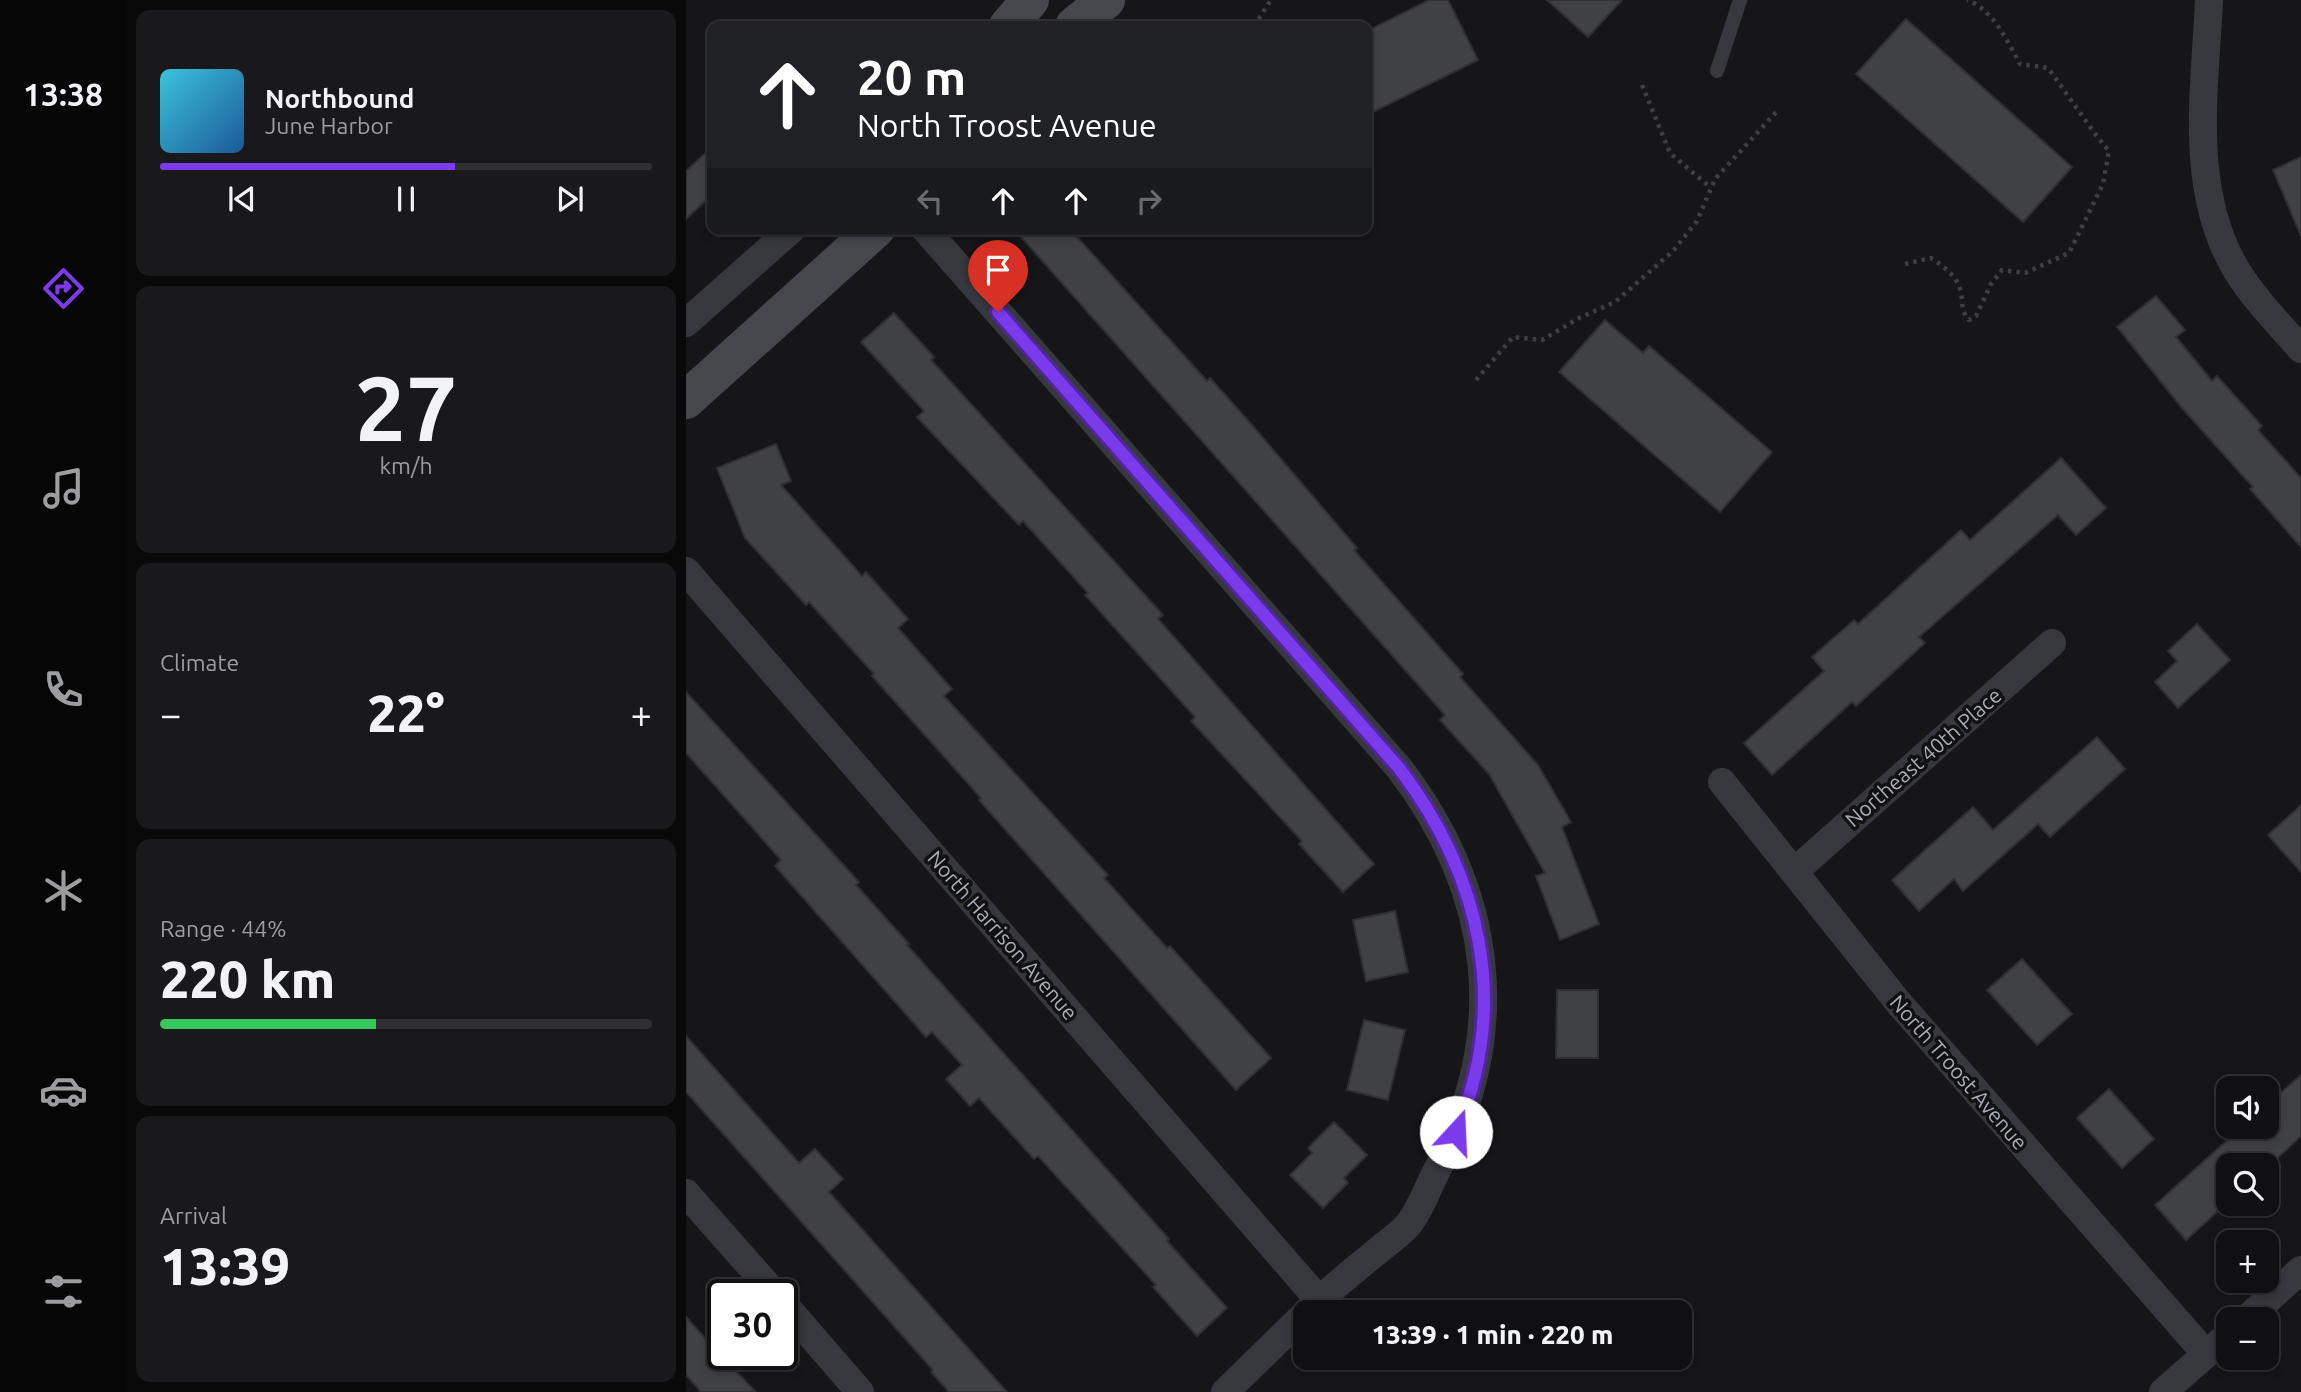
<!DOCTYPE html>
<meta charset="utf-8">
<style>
:root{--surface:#101012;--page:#19191b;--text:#f1f3f6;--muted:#9c9d9f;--line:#303032;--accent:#7c3aed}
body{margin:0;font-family:Ubuntu,sans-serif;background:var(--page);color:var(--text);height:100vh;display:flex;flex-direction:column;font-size:26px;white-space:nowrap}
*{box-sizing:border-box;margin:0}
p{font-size:23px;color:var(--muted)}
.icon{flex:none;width:38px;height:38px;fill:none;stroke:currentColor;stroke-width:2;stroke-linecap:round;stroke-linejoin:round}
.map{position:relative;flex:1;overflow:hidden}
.details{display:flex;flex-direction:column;gap:10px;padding:10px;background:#09090a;width:560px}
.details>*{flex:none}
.hud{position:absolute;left:21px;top:21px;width:665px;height:214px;border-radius:14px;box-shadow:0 4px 10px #0003,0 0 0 2px var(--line);background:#202124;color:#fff;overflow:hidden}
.tools{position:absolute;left:1530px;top:1076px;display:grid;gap:14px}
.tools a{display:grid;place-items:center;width:63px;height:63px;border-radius:14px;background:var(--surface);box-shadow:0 4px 10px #0003,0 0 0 2px var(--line);font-size:35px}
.speed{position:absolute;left:21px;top:1279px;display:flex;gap:14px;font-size:35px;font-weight:700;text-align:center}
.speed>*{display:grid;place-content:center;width:91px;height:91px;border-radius:50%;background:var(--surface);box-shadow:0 4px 10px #0003,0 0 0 2px var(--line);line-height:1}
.speed .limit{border:4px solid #111;border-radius:10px;background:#fff;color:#111}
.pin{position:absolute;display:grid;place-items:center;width:60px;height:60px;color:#fff;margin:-72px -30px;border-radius:50% 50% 50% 0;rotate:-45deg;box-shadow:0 0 7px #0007}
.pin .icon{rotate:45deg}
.me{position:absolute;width:77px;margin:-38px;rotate:20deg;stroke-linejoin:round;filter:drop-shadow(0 0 5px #0008)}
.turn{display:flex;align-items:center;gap:24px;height:147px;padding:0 35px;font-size:32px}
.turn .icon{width:91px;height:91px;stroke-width:2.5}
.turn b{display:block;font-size:49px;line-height:60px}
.lanes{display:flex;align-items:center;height:66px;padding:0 35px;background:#0003;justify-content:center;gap:35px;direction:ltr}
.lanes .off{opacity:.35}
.big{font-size:52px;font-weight:800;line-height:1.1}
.details .tile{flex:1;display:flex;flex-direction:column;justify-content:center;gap:10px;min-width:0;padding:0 24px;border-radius:14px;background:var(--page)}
.details .dial{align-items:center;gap:0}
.dial b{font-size:91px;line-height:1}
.song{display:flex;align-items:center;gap:21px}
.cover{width:84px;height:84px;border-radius:10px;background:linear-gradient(135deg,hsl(190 70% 55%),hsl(210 70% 35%))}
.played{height:7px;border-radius:4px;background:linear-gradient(90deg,var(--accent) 60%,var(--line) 60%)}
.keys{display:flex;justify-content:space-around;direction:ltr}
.heat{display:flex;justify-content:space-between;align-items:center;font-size:38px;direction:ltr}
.charge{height:10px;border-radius:5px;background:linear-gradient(90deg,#34c759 44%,var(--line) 0)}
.trip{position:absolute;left:607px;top:1300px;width:399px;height:70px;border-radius:14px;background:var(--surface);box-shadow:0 4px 10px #0003,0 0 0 2px var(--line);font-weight:800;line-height:70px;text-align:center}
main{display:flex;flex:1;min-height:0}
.menu{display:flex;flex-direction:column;width:126px;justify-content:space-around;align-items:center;background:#060607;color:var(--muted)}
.menu .icon{width:49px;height:49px}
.menu .selected{color:var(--accent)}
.menu b{font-size:32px;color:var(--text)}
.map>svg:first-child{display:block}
</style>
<main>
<nav class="menu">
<b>13:38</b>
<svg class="icon selected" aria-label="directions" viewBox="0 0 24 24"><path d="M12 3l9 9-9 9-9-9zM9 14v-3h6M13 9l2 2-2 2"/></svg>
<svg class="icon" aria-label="music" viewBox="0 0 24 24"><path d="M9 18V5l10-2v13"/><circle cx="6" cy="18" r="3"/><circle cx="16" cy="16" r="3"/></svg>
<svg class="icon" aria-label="phone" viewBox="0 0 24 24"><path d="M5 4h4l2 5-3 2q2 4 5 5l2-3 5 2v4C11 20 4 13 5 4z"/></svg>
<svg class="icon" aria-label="climate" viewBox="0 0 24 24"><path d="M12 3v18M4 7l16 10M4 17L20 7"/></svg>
<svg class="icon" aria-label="car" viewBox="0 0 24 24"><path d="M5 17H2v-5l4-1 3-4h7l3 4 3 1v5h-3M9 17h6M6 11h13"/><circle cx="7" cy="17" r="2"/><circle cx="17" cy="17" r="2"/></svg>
<svg class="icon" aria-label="filters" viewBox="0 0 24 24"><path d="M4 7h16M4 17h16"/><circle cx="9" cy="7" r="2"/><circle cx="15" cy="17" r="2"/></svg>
</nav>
<section class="details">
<div class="tile">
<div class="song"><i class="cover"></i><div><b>Northbound</b><p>June Harbor</p></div></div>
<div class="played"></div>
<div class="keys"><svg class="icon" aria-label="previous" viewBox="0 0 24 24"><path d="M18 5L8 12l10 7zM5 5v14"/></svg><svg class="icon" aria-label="pause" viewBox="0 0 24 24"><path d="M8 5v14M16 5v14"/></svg><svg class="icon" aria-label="next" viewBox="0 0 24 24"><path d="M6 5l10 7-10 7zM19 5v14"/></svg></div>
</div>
<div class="tile dial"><b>27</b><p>km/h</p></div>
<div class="tile"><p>Climate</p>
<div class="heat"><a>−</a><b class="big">22°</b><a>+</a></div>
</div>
<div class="tile"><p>Range · 44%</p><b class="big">220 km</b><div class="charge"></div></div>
<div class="tile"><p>Arrival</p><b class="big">13:39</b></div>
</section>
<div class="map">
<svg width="1615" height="1392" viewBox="0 0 1615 1392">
<rect width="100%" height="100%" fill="#161618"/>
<g fill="#404145" stroke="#303034" stroke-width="2">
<path d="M743 0H762L792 60 681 115V31Z"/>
<path d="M861 0H936L902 37Z"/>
<path d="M1220 19 1386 167 1337 222 1170 74Z"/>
<path d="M26 147V195L0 219V171Z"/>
<path d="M1615 157V236L1587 170Z"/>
<path d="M328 229H384L521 381 524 378 566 425 671 548 668 550 777 674 774 677 852 765 885 822 876 827 913 924 874 940 850 876 859 873 803 774 754 720 759 715Z"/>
<path d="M1470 296 1499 330 1490 337 1526 381 1531 376 1576 426 1572 430 1615 478V547L1564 489 1567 487 1496 408 1431 327Z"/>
<path d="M208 313 248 357 245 360 477 615 472 619 688 864 657 892 613 844 616 841 505 721 509 717 399 595 402 593 337 521 333 525 231 417 238 411 175 342Z"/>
<path d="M919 320 957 353 963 346 1086 452 1034 512 873 372Z"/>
<path d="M90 444 105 481 95 485 176 576 180 572 222 619 212 628 266 689 258 696 422 875 418 878 481 948 484 946 585 1058 550 1090 293 800 295 798 186 676 188 674 123 602 120 605 59 538 31 468Z"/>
<path d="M1375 458 1420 508 1390 535 1372 515 1233 637 1239 643 1170 706 1166 702 1086 775 1058 743 1138 671 1126 657 1168 620 1172 624 1275 530 1284 540Z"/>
<path d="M1511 624 1544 660 1492 708 1469 682 1491 661 1482 651Z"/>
<path d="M0 692 173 882 170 885 223 944 221 945 483 1239 481 1241 541 1308 511 1336 467 1287 470 1285 352 1156 348 1159 293 1098 284 1106 260 1079 276 1065 246 1032 240 1037 89 866 95 860 0 753Z"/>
<path d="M1411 737 1439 769 1364 837 1352 824 1277 891 1268 879 1233 911 1206 880 1287 807 1307 830Z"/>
<path d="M1615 805V872L1582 835Z"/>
<path d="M709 911 722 972 680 981 667 920Z"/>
<path d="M1336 959 1386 1014 1351 1045 1301 990Z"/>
<path d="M871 990H912V1058H870Z"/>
<path d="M678 1020 719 1030 702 1100 661 1090Z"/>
<path d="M0 1036 113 1163 129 1149 157 1179 143 1192 321 1392H263L245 1372 247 1370 0 1092Z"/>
<path d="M1615 1075V1136L1583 1166H1542V1202L1500 1240 1469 1205 1556 1127H1580V1106Z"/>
<path d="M1423 1089 1468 1139 1436 1168 1391 1118Z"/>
<path d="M648 1122 681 1155 658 1178 662 1183 637 1208 604 1175 626 1153 622 1148Z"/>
<path d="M0 1317 39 1360 70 1392H15L0 1375Z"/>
</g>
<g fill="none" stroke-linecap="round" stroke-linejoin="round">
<g stroke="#3d3f44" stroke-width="4.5" stroke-dasharray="3.5 5" stroke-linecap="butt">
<path d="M568 26 585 0"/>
<path d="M956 85 984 153 1025 188"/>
<path d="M1219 264 1245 258C1258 267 1272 276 1275 293 1277 304 1275 311 1283 320L1290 316 1305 284 1316 270 1339 273 1383 253 1417 184 1423 151C1401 125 1383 96 1362 68L1334 64C1321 41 1307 9 1281 0"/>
<path d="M790 380 827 337 856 340 893 318 929 302 952 282 987 251 1011 221 1029 179 1093 109"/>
</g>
<path stroke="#37383d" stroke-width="14" d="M1031 71 1054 0"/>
<g stroke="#37383d" stroke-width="28">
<path d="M1523 0C1519 90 1502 190 1551 271 1569 300 1593 324 1615 349"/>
<path d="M239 229 713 768C807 891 826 1032 751 1170 742 1187 734 1211 721 1226 713 1235 702 1242 693 1250 668 1270 643 1290 621 1312"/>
<path d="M0 323 106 229"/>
<path d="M0 571 633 1300"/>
<path d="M1036 782 1212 1002 1520 1354"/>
<path d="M1109 871 1366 643"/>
<path d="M0 1193 90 1295"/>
<path d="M96 1302 174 1392"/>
<path d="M1559 1320 1615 1270"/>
<path d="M539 1392 620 1313"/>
<path d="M1477 1392 1542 1335"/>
</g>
<g stroke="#45474d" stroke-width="38">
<path d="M322 26 344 0"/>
<path d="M388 26 420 0"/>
<path d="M0 400 190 229"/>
</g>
</g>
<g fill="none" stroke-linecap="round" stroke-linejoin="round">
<defs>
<path id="route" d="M312 312 713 768C795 876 825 1004 770 1132"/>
</defs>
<use href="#route" stroke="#51269a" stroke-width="18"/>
<use href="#route" stroke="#7c3aed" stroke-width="12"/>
</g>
<g text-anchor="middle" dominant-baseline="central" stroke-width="7" stroke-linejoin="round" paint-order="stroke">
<g font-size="21" fill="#a8adb8" stroke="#111113">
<text transform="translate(1237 757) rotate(-41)">Northeast 40th Place</text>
<text transform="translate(317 935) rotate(49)">North Harrison Avenue</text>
<text transform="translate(1273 1072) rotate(49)">North Troost Avenue</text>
</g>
</g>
</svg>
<div class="tools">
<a><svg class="icon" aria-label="sound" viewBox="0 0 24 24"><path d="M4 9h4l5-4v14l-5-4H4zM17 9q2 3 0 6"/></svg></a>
<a><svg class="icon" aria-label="search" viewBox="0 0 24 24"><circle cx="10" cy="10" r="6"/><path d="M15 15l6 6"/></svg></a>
<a>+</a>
<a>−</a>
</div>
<div class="speed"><div class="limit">30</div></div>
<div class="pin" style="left:312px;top:312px;background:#d93025"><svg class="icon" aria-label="arrive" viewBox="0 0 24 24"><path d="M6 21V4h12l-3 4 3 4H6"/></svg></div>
<svg class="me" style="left:770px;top:1132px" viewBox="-20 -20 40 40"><circle r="19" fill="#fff"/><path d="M0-13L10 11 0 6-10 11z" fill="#7c3aed"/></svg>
<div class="trip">13:39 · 1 min · 220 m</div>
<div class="hud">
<div class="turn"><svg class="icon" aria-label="ahead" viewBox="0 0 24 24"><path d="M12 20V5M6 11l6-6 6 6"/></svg><div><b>20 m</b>North Troost Avenue</div></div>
<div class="lanes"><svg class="icon off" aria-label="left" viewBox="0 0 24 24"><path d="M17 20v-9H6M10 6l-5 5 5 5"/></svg><svg class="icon" aria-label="ahead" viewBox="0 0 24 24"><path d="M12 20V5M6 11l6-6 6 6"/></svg><svg class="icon" aria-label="ahead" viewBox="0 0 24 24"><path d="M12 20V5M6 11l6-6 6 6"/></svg><svg class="icon off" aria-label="right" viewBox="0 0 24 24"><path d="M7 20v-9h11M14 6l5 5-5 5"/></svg></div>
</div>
</div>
</main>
